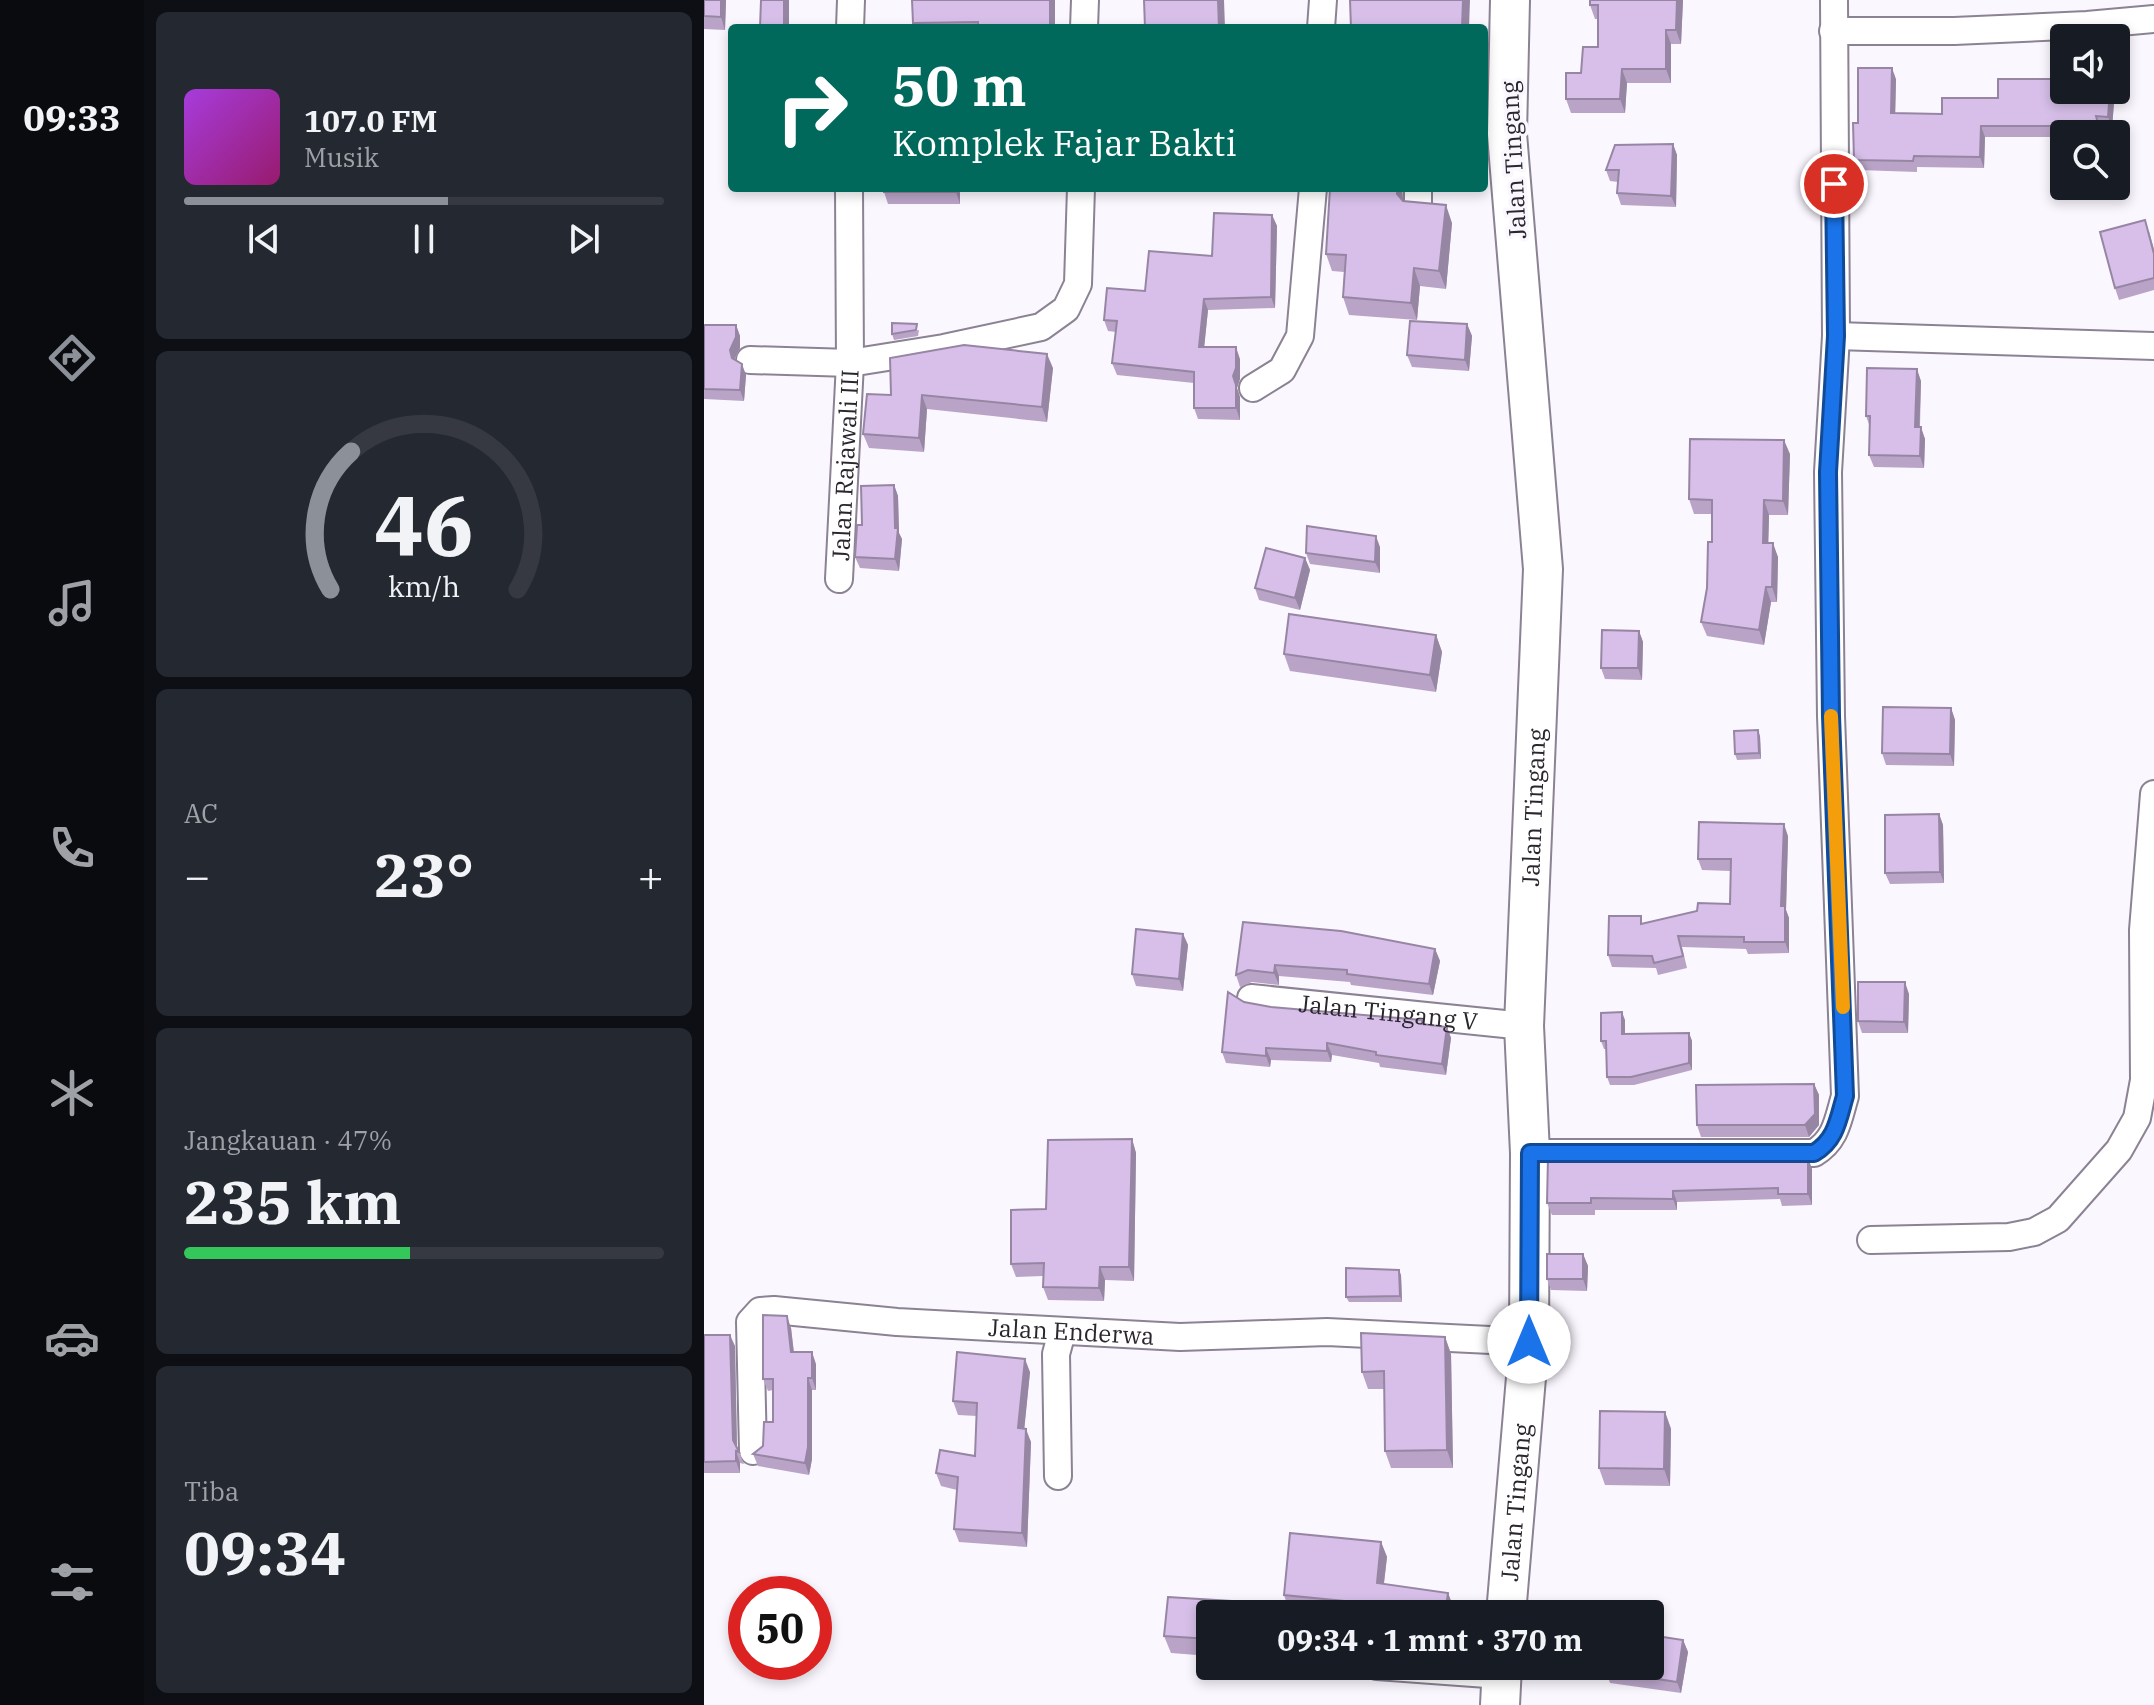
<!DOCTYPE html>
<html lang="id">
<meta charset="utf-8">
<style>
:root{--surface:#171b24;--page:#242831;--text:#f1f3f6;--muted:#9ea1a6;--line:#363941;--accent:#8c9099}
body{margin:0;font-family:"IBM Plex Serif",serif;background:var(--page);color:var(--text);height:100vh;display:flex;flex-direction:column;font-size:30px;white-space:nowrap}
*{box-sizing:border-box;margin:0}
p{font-size:26px;color:var(--muted)}
.icon{flex:none;width:44px;height:44px;fill:none;stroke:currentColor;stroke-width:2;stroke-linecap:round;stroke-linejoin:round}
.map{position:relative;flex:1;overflow:hidden}
.sheet{display:flex;flex-direction:column;gap:12px;padding:12px;background:#0d0f14;width:560px}
.sheet>*{flex:none}
.top-card{position:absolute;left:24px;top:24px;width:760px;height:168px;border-radius:8px;box-shadow:0 4px 12px #0003;background:#00695c;color:#fff;overflow:hidden}
.controls{position:absolute;left:1346px;top:24px;display:grid;gap:16px}
.controls a{display:grid;place-items:center;width:80px;height:80px;border-radius:8px;background:var(--surface);box-shadow:0 4px 12px #0003;font-size:40px}
.speed{position:absolute;left:24px;top:1576px;display:flex;gap:16px;font-size:40px;font-weight:700;text-align:center}
.speed>*{display:grid;place-content:center;width:104px;height:104px;border-radius:50%;background:var(--surface);box-shadow:0 4px 12px #0003;line-height:1}
.speed .limit{border:12px solid #d22;background:#fff;color:#111}
.pin{position:absolute;display:grid;place-items:center;width:68px;height:68px;color:#fff;margin:-34px;border:4px solid #fff;border-radius:50%;box-shadow:0 2px 8px #0007}
.me{position:absolute;width:88px;margin:-44px;rotate:0deg;stroke-linejoin:round;filter:drop-shadow(0 0 6px #0008)}
.turn{display:flex;align-items:center;gap:28px;height:168px;padding:0 32px;font-size:36px}
.turn .icon{width:104px;height:104px;stroke-width:2.5}
.turn b{display:block;font-size:56px;line-height:68px}
.big{font-size:60px;font-weight:800;line-height:1.1}
.sheet .card{flex:1;display:flex;flex-direction:column;justify-content:center;gap:12px;min-width:0;padding:0 28px;border-radius:12px;background:var(--page)}
.sheet .dial{align-items:center;gap:0}
.dial svg{height:208px;overflow:visible;fill:none;stroke:var(--line);stroke-width:7;stroke-linecap:round;text-anchor:middle}
.dial text{fill:var(--text);stroke:none}
.song{display:flex;align-items:center;gap:24px}
.cover{width:96px;height:96px;border-radius:12px;background:linear-gradient(135deg,hsl(280 70% 55%),hsl(320 70% 35%))}
.played{height:8px;border-radius:4px;background:linear-gradient(90deg,var(--accent) 55%,var(--line) 55%)}
.keys{display:flex;justify-content:space-around;direction:ltr}
.heat{display:flex;justify-content:space-between;align-items:center;font-size:44px;direction:ltr}
.charge{height:12px;border-radius:6px;background:linear-gradient(90deg,#34c759 47%,var(--line) 0)}
.trip{position:absolute;left:492px;top:1600px;width:468px;height:80px;border-radius:8px;background:var(--surface);box-shadow:0 4px 12px #0003;font-weight:800;line-height:80px;text-align:center}
main{display:flex;flex:1;min-height:0}
.tabs{display:flex;flex-direction:column;width:144px;justify-content:space-around;align-items:center;background:#090b0e;color:var(--muted)}
.tabs .icon{width:56px;height:56px}
.tabs .active{color:var(--accent)}
.tabs b{font-size:36px;color:var(--text)}
.map>svg:first-child{display:block}
</style>
<main>
<nav class="tabs">
<b>09:33</b>
<svg class="icon active" aria-label="directions" viewBox="0 0 24 24"><path d="M12 3l9 9-9 9-9-9zM9 14v-3h6M13 9l2 2-2 2"/></svg>
<svg class="icon" aria-label="music" viewBox="0 0 24 24"><path d="M9 18V5l10-2v13"/><circle cx="6" cy="18" r="3"/><circle cx="16" cy="16" r="3"/></svg>
<svg class="icon" aria-label="phone" viewBox="0 0 24 24"><path d="M5 4h4l2 5-3 2q2 4 5 5l2-3 5 2v4C11 20 4 13 5 4z"/></svg>
<svg class="icon" aria-label="climate" viewBox="0 0 24 24"><path d="M12 3v18M4 7l16 10M4 17L20 7"/></svg>
<svg class="icon" aria-label="car" viewBox="0 0 24 24"><path d="M5 17H2v-5l4-1 3-4h7l3 4 3 1v5h-3M9 17h6M6 11h13"/><circle cx="7" cy="17" r="2"/><circle cx="17" cy="17" r="2"/></svg>
<svg class="icon" aria-label="filters" viewBox="0 0 24 24"><path d="M4 7h16M4 17h16"/><circle cx="9" cy="7" r="2"/><circle cx="15" cy="17" r="2"/></svg>
</nav>
<section class="sheet">
<div class="card">
<div class="song"><i class="cover"></i><div><b>107.0 FM</b><p>Musik</p></div></div>
<div class="played"></div>
<div class="keys"><svg class="icon" aria-label="previous" viewBox="0 0 24 24"><path d="M18 5L8 12l10 7zM5 5v14"/></svg><svg class="icon" aria-label="pause" viewBox="0 0 24 24"><path d="M8 5v14M16 5v14"/></svg><svg class="icon" aria-label="next" viewBox="0 0 24 24"><path d="M6 5l10 7-10 7zM19 5v14"/></svg></div>
</div>
<div class="card dial"><svg viewBox="0 0 100 80">
<path d="M14 69A42 42 0 1 1 86 69"/>
<path d="M14 69A42 42 0 0 1 22 16" stroke="#8c9099"/>
<text x="50" y="56" font-size="32" font-weight="700">46</text>
<text x="50" y="72" font-size="11">km/h</text>
</svg></div>
<div class="card"><p>AC</p>
<div class="heat"><a>−</a><b class="big">23°</b><a>+</a></div>
</div>
<div class="card"><p>Jangkauan · 47%</p><b class="big">235 km</b><div class="charge"></div></div>
<div class="card"><p>Tiba</p><b class="big">09:34</b></div>
</section>
<div class="map">
<svg width="1450" height="1705" viewBox="0 0 1450 1705">
<rect width="100%" height="100%" fill="#fbf7ff"/>
<g fill="none" stroke-linecap="round" stroke-linejoin="round">
<defs>
<g id="street">
<path d="M146 28 147 0"/>
<path d="M380 28 381 0"/>
<path d="M617 28 619 0"/>
<path d="M1129 31H1250L1383 25 1450 19"/>
<path d="M714 204V188"/>
<path d="M1132 336 1450 346"/>
<path d="M46 360 146 363 145 188"/>
<path d="M549 388 578 370 596 336 609 188"/>
<path id="s1" d="M135 579 146 363 240 348 337 327 362 309 374 284 377 188"/>
<path id="s2" d="M547 998 820 1026"/>
<path d="M826 1153H1110C1132 1140 1134 1120 1141 1096L1127 716 1124 472 1132 336 1130 0"/>
<path d="M1167 1240 1305 1237 1330 1232 1354 1219 1415 1150 1433 1118 1440 1080 1439 930 1450 794"/>
<path id="s3" d="M49 1451 46 1322 56 1311 70 1310 193 1322 476 1337 623 1332 825 1342"/>
<path d="M354 1476 352 1354 358 1332"/>
<path d="M673 1666 797 1675"/>
</g>
<g id="secondary">
<path id="s4" d="M802 1614 825 1342 826 1153 820 1026 839 569 803 134 806 0"/>
<path d="M796 1705 798 1666"/>
</g>
</defs>
<use href="#street" stroke="#8b8293" stroke-width="30"/>
<use href="#secondary" stroke="#8b8293" stroke-width="42"/>
<use href="#street" stroke="#fff" stroke-width="26"/>
<use href="#secondary" stroke="#fff" stroke-width="38"/>
</g>
<g fill="#b9a4c8">
<path d="M0 0H22L21 30 0 29Z"/>
<path d="M208 0H351V28H210L209 23Z"/>
<path d="M979 0 977 44H967V83H923L921 113H867L862 99 894 47V19H891L886 5Z"/>
<path d="M1192 79 1191 113 1238 114 1294 98 1411 90 1408 128 1396 127 1360 134V150L1356 137H1281L1280 168 1213 167V172L1154 170 1150 160 1154 123Z"/>
<path d="M969 144 973 155 972 207 917 205 913 193 914 182 906 181 902 170Z"/>
<path d="M180 188H256V204H184L180 192Z"/>
<path d="M626 188H698L699 201 748 223 742 289 716 286 713 320 645 315 639 297 640 272 628 271 622 254Z"/>
<path d="M568 215 573 226 571 308 504 310 500 347 536 359V379L533 388 536 397V420L494 419 490 408V383L413 375 408 363 412 332 404 331 400 320 441 291 508 256Z"/>
<path d="M1445 231 1450 249V290L1415 300 1411 288Z"/>
<path d="M763 324 768 336 765 371 708 367 703 355Z"/>
<path d="M0 325H32L36 336V348L31 359 42 375 40 401 0 399Z"/>
<path d="M215 330 214 336 190 340 188 334Z"/>
<path d="M349 368 343 422 223 409 220 452 165 448 159 434 187 395Z"/>
<path d="M1217 381 1216 427 1221 439 1220 468 1170 467 1165 455 1166 427 1162 416Z"/>
<path d="M1086 454 1084 515H1065L1064 543 1074 557 1073 602H1067L1060 645 1003 636 997 622 1003 588 1008 542V514H990L985 499Z"/>
<path d="M190 485 194 496 195 533 198 539 195 571 156 568 151 557 158 525Z"/>
<path d="M676 547V573L606 564 602 553Z"/>
<path d="M601 558 606 570 596 610 555 600 551 588Z"/>
<path d="M935 631 939 642 938 680 901 679 897 668Z"/>
<path d="M732 635 738 652 732 692 586 671 580 654Z"/>
<path d="M1247 708 1251 720 1250 766 1182 765 1178 753Z"/>
<path d="M1056 736 1057 759 1033 760 1031 754Z"/>
<path d="M1235 814 1239 825 1240 883 1186 884 1181 873Z"/>
<path d="M1084 836 1082 910 1085 918V953L1044 954 1042 949 978 947 983 968 954 975 952 968 908 967 904 955 940 923 1026 904V871L998 870 994 859Z"/>
<path d="M539 922 731 949 736 961 729 995 647 985 646 982 575 976V985L548 982 536 987 532 975Z"/>
<path d="M479 934 484 945 479 991 432 986 428 974Z"/>
<path d="M1205 994 1204 1033H1158L1154 1021Z"/>
<path d="M540 1002 567 1007 718 1020 720 1024 743 1027 747 1038 742 1075 676 1067 675 1063 628 1055 627 1062 567 1060 566 1067 522 1063 518 1052Z"/>
<path d="M921 1020V1034L985 1033 988 1041V1070L930 1085H906L903 1077V1049H900L897 1041Z"/>
<path d="M1110 1084 1115 1095V1125L1105 1137H997L993 1125Z"/>
<path d="M428 1139 432 1153 430 1281 401 1280 400 1301 344 1300 339 1287V1276L312 1277 307 1264 342 1209Z"/>
<path d="M1108 1169V1205L1078 1206 1076 1199 973 1202V1210H891V1215H848L843 1203Z"/>
<path d="M879 1254 884 1266 883 1291 847 1290 843 1279Z"/>
<path d="M697 1275 698 1302H645L642 1297Z"/>
<path d="M87 1328 90 1352 112 1364V1390H108V1459L105 1475 54 1466 49 1454 59 1446 69 1422V1390L64 1391 59 1379Z"/>
<path d="M0 1335 31 1346 33 1447 40 1464 36 1463V1473H0Z"/>
<path d="M741 1337 747 1354 749 1468H687L681 1451 680 1389H664L658 1372Z"/>
<path d="M326 1372 320 1429 327 1442 323 1547 255 1542 250 1529 253 1490 237 1486 232 1473 271 1456 273 1416 254 1415 249 1401Z"/>
<path d="M961 1412 967 1429 966 1486 901 1485 895 1468Z"/>
<path d="M677 1542 683 1557 680 1584 744 1593 750 1609 749 1614H623L585 1610 580 1595Z"/>
<path d="M506 1614V1656L467 1653 460 1636Z"/>
<path d="M979 1640 984 1652 977 1693 906 1683 902 1671Z"/>
</g>
<g fill="#9686a3">
<path d="M17 0H22L21 30 17 17Z"/>
<rect x="80" y="0" width="5" height="28"/>
<rect x="346" y="0" width="5" height="28"/>
<path d="M514 0H520L521 28H515Z"/>
<path d="M759 0H766L765 28H758Z"/>
<path d="M973 0H979L977 44 972 30Z"/>
<path d="M962 30 967 44V83L962 69Z"/>
<path d="M1188 68 1192 79 1191 124 1187 113Z"/>
<path d="M918 69 923 83 921 113 916 99Z"/>
<path d="M1406 90H1411L1408 128 1404 117Z"/>
<path d="M1277 126 1281 137 1280 168 1276 157Z"/>
<path d="M969 144 973 155 972 207 967 196Z"/>
<path d="M252 188H256V204L252 192Z"/>
<path d="M693 188H698L700 211 693 194Z"/>
<path d="M742 205 748 223 742 289 735 271Z"/>
<path d="M568 215 573 226 571 308 567 297Z"/>
<path d="M710 268 716 286 713 320 707 303Z"/>
<path d="M500 299 504 310 499 359 495 347Z"/>
<path d="M763 324 768 336 765 371 761 360Z"/>
<path d="M32 325 36 336V348L30 360 26 350Z"/>
<path d="M532 347 536 359V379L533 388 536 397V420L532 408 529 376Z"/>
<path d="M343 354 349 368 343 422 338 407Z"/>
<path d="M38 364 42 375 40 401 36 390Z"/>
<path d="M1213 369 1217 381 1215 438 1211 427Z"/>
<path d="M218 395 223 409 220 452 215 438Z"/>
<path d="M1217 427 1221 439 1220 468 1216 456Z"/>
<path d="M1080 440 1086 454 1084 515 1079 501Z"/>
<path d="M190 485 194 496 195 533 198 539 195 571 191 559Z"/>
<path d="M1060 500 1065 515 1064 557 1059 543Z"/>
<path d="M672 536 676 547V573L671 562Z"/>
<path d="M1069 543 1074 557 1073 602 1068 587Z"/>
<path d="M601 558 606 570 596 610 591 598Z"/>
<path d="M1062 587 1067 602 1060 645 1055 630Z"/>
<path d="M935 631 939 642 938 680 934 668Z"/>
<path d="M732 635 738 652 732 692 726 675Z"/>
<path d="M1247 708 1251 720 1250 766 1246 754Z"/>
<path d="M1054 730 1056 736 1057 759 1055 753Z"/>
<path d="M1235 814 1239 825 1240 883 1236 872Z"/>
<path d="M1080 824 1084 836 1082 910 1085 918V953L1081 942 1077 906Z"/>
<path d="M479 934 484 945 479 991 475 979Z"/>
<path d="M731 949 736 961 729 995 725 984Z"/>
<path d="M571 965 575 976V985L570 973Z"/>
<path d="M1201 982 1205 994 1204 1033 1200 1022Z"/>
<path d="M918 1012 921 1020V1042L918 1034Z"/>
<path d="M743 1027 747 1038 742 1075 738 1064Z"/>
<path d="M985 1033 988 1041V1070L985 1063Z"/>
<path d="M623 1043 628 1055 627 1062 623 1051Z"/>
<path d="M562 1048 567 1060 566 1067 562 1056Z"/>
<path d="M1110 1084 1115 1095V1125L1105 1137 1101 1125Z"/>
<path d="M428 1139 432 1153 430 1281 425 1267Z"/>
<path d="M1104 1157 1108 1169V1205L1104 1194Z"/>
<path d="M969 1191 973 1202V1210L969 1199Z"/>
<path d="M879 1254 884 1266 883 1291 879 1279Z"/>
<path d="M396 1267 401 1280 400 1301 395 1288Z"/>
<path d="M695 1270 697 1275 698 1302 696 1296Z"/>
<path d="M83 1316 87 1328 91 1364 87 1352Z"/>
<path d="M26 1335 31 1346 33 1451 29 1440Z"/>
<path d="M741 1337 747 1354 749 1468 743 1450Z"/>
<path d="M108 1352 112 1364V1390L108 1378Z"/>
<path d="M321 1359 326 1372 319 1442 314 1428Z"/>
<path d="M104 1378 108 1390V1459L105 1475 101 1463Z"/>
<path d="M961 1412 967 1429 966 1486 960 1469Z"/>
<path d="M322 1429 327 1442 323 1547 318 1533Z"/>
<path d="M32 1451 36 1463V1473L32 1461Z"/>
<path d="M677 1542 683 1557 678 1598 673 1583Z"/>
<path d="M744 1593 750 1609 749 1614H741Z"/>
<path d="M979 1640 984 1652 977 1693 973 1682Z"/>
</g>
<g fill="#d7bfe9" stroke="#9686a3" stroke-width="2">
<path d="M0 0H17V17L0 16Z"/>
<path d="M57 0H80V28H56Z"/>
<path d="M208 0H346V28H274V22L209 23Z"/>
<path d="M440 0H514L515 28H441Z"/>
<path d="M646 0H759L758 28H647Z"/>
<path d="M886 0H973L972 30H962V69H918L916 99H862V73H877L879 47H894V5H886Z"/>
<path d="M1154 68H1188L1187 113 1238 114V98H1294V79H1360V90H1406L1404 117 1392 116 1397 134H1360V148L1353 126H1277L1276 157 1210 156 1209 161 1150 160 1149 123H1154Z"/>
<path d="M969 144 967 196 913 193 915 170H902L911 145Z"/>
<rect x="180" y="188" width="72" height="4"/>
<path d="M626 188H693V194L699 201 742 205 735 271 710 268 707 303 639 297 642 255 622 254Z"/>
<path d="M510 213 568 215 567 297 500 299 495 347H532V368L529 376 532 385V408H490V372L408 363 413 321 400 320 403 288 441 291 445 251 508 256Z"/>
<path d="M1441 220 1450 254V278L1411 288 1396 232Z"/>
<path d="M706 321 763 324 761 360 703 355Z"/>
<path d="M188 323 213 324 212 330 188 334Z"/>
<path d="M0 325H32V337L26 350 28 358 38 364 36 390 0 389Z"/>
<path d="M260 345 343 354 338 407 218 395 215 438 159 434 163 394 187 395 186 358Z"/>
<path d="M1163 368 1213 369 1211 427H1217L1216 456 1165 455 1166 416H1162Z"/>
<path d="M986 439 1080 440 1079 501 1060 500 1059 543H1069L1068 587H1062L1055 630 997 622 1003 588 1004 542H1008V500L985 499Z"/>
<path d="M190 485 191 528H194L191 559 151 557 153 525H158L157 486Z"/>
<path d="M603 526 672 536 671 562 602 553Z"/>
<path d="M562 548 601 558 591 598 551 588Z"/>
<path d="M585 614 732 635 726 675 580 654Z"/>
<path d="M898 630 935 631 934 668H897Z"/>
<path d="M1179 707 1247 708 1246 754 1178 753Z"/>
<path d="M1054 730 1055 753 1031 754 1030 731Z"/>
<path d="M1235 814 1236 872 1181 873V815Z"/>
<path d="M995 822 1080 824 1077 906H1081V942H1040V937L974 936 979 956 950 963 948 956 904 955 905 916H937V924L993 911 994 903 1026 904 1027 859H994Z"/>
<path d="M539 922 637 931 731 949 725 984 643 974V970L571 965 570 973 544 970 532 975Z"/>
<path d="M432 929 479 934 475 979 428 974Z"/>
<path d="M1154 982H1201L1200 1022 1154 1021Z"/>
<path d="M524 992 540 1002 567 1007 718 1020V1024L743 1027 738 1064 672 1055V1052L623 1043V1051L562 1048V1056L518 1052Z"/>
<path d="M918 1012V1034L985 1033V1063L927 1077H903L902 1041H897V1013Z"/>
<path d="M1110 1084 1111 1114 1101 1125H993L992 1085Z"/>
<path d="M428 1139 425 1267H396L395 1288 339 1287 340 1263 307 1264V1210L342 1209 344 1140Z"/>
<path d="M844 1157H1104V1194H1074V1188L969 1191V1199L887 1198V1203H843Z"/>
<rect x="843" y="1254" width="36" height="25"/>
<path d="M642 1268 695 1270 696 1296 642 1297Z"/>
<path d="M59 1315 83 1316 87 1352H108V1378H104V1447L101 1463 49 1454 59 1446 60 1422H69V1379H59Z"/>
<path d="M657 1333 741 1337 743 1450 681 1451 680 1371 658 1372Z"/>
<path d="M0 1335H26L29 1440 35 1452 32 1451V1461L0 1462Z"/>
<path d="M253 1352 321 1359 314 1428 322 1429 318 1533 250 1529 254 1477 232 1473 236 1450 271 1456 273 1403 249 1401Z"/>
<path d="M896 1411 961 1412 960 1469 895 1468Z"/>
<path d="M586 1533 677 1542 673 1583 744 1593 741 1614H678L680 1605 580 1595Z"/>
<path d="M464 1597 559 1603V1614H506V1639L460 1636Z"/>
<path d="M946 1635 979 1640 973 1682 902 1671 903 1666H946Z"/>
</g>
<g fill="none" stroke-linecap="round" stroke-linejoin="round">
<defs>
<path id="route" d="M825 1342 826 1153H1110C1132 1140 1134 1120 1141 1096L1127 716 1124 472 1132 336 1130 184"/>
</defs>
<use href="#route" stroke="#114b97" stroke-width="20"/>
<use href="#route" stroke="#1a73e8" stroke-width="14"/>
<path stroke="#f59e0b" stroke-width="14" d="M1127 716 1139 1007"/>
</g>
<g text-anchor="middle" dominant-baseline="central" stroke-width="7" stroke-linejoin="round" paint-order="stroke">
<g font-size="24" fill="#2a262d" stroke="#fbf7ff">
<text transform="translate(809 160) rotate(-93)">Jalan Tingang</text>
<text stroke="none"><textPath href="#s1" startOffset="114">Jalan Rajawali III</textPath></text>
<text stroke="none"><textPath href="#s4" startOffset="808">Jalan Tingang</textPath></text>
<text stroke="none"><textPath href="#s2" startOffset="138">Jalan Tingang V</textPath></text>
<text stroke="none"><textPath href="#s3" startOffset="456">Jalan Enderwa</textPath></text>
<text stroke="none"><textPath href="#s4" startOffset="112">Jalan Tingang</textPath></text>
</g>
</g>
</svg>
<div class="controls">
<a><svg class="icon" aria-label="sound" viewBox="0 0 24 24"><path d="M4 9h4l5-4v14l-5-4H4zM17 9q2 3 0 6"/></svg></a>
<a><svg class="icon" aria-label="search" viewBox="0 0 24 24"><circle cx="10" cy="10" r="6"/><path d="M15 15l6 6"/></svg></a>
</div>
<div class="speed"><div class="limit">50</div></div>
<div class="pin" style="left:1130px;top:184px;background:#d93025"><svg class="icon" aria-label="arrive" viewBox="0 0 24 24"><path d="M6 21V4h12l-3 4 3 4H6"/></svg></div>
<svg class="me" style="left:825px;top:1342px" viewBox="-20 -20 40 40"><circle r="19" fill="#fff"/><path d="M0-13L10 11 0 6-10 11z" fill="#1a73e8"/></svg>
<div class="trip">09:34 · 1 mnt · 370 m</div>
<div class="top-card">
<div class="turn"><svg class="icon" aria-label="right" viewBox="0 0 24 24"><path d="M7 20v-9h11M14 6l5 5-5 5"/></svg><div><b>50 m</b>Komplek Fajar Bakti</div></div>
</div>
</div>
</main>
